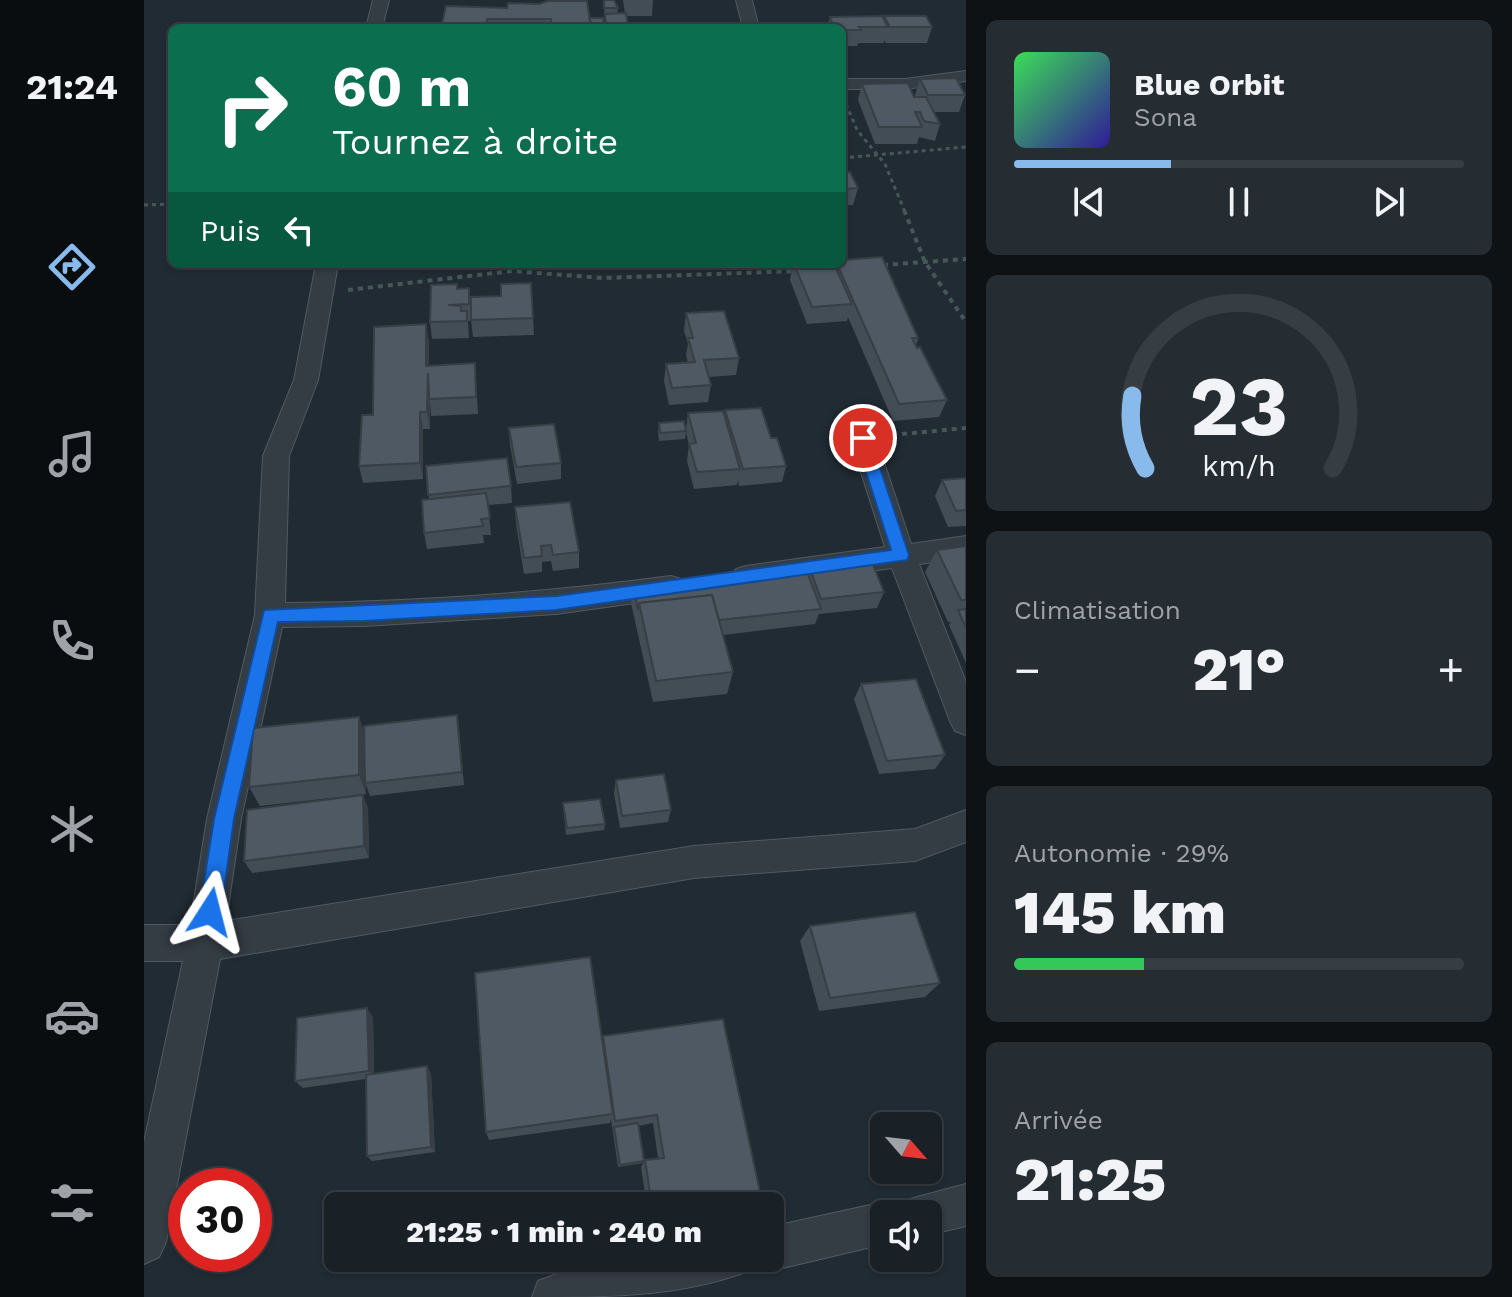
<!DOCTYPE html>
<html lang="fr">
<meta charset="utf-8">
<style>
:root{--surface:#192026;--page:#262d32;--text:#f1f3f6;--muted:#9fa3a7;--line:#373e43;--accent:#88bbeb}
body{margin:0;font-family:"Work Sans",sans-serif;background:var(--page);color:var(--text);height:100vh;display:flex;flex-direction:column;font-size:30px;white-space:nowrap}
*{box-sizing:border-box;margin:0}
p{font-size:26px;color:var(--muted)}
.icon{flex:none;width:44px;height:44px;fill:none;stroke:currentColor;stroke-width:2;stroke-linecap:round;stroke-linejoin:round}
.map{position:relative;flex:1;overflow:hidden}
.drawer{display:flex;flex-direction:column;gap:20px;padding:20px;background:#0e1215;width:546px}
.drawer>*{flex:none}
.top-card{position:absolute;left:24px;top:24px;width:678px;height:244px;border-radius:12px;box-shadow:0 2px 6px #0004,0 0 0 2px var(--line);background:#0b6e4f;color:#fff;overflow:hidden}
.needle{width:52px;rotate:118deg}
.controls{position:absolute;left:726px;top:1112px;display:grid;gap:16px}
.controls a{display:grid;place-items:center;width:72px;height:72px;border-radius:12px;background:var(--surface);box-shadow:0 2px 6px #0004,0 0 0 2px var(--line);font-size:40px}
.speed{position:absolute;left:24px;top:1168px;display:flex;gap:16px;font-size:40px;font-weight:700;text-align:center}
.speed>*{display:grid;place-content:center;width:104px;height:104px;border-radius:50%;background:var(--surface);box-shadow:0 2px 6px #0004,0 0 0 2px var(--line);line-height:1}
.speed .limit{border:12px solid #d22;background:#fff;color:#111}
.pin{position:absolute;display:grid;place-items:center;width:68px;height:68px;color:#fff;margin:-34px;border:4px solid #fff;border-radius:50%;box-shadow:0 2px 8px #0007}
.me{position:absolute;width:88px;margin:-44px;rotate:9deg;stroke-linejoin:round;filter:drop-shadow(0 0 6px #0008)}
.turn{display:flex;align-items:center;gap:28px;height:168px;padding:0 32px;font-size:36px}
.turn .icon{width:104px;height:104px;stroke-width:2.5}
.turn b{display:block;font-size:56px;line-height:68px}
.then{display:flex;align-items:center;height:76px;padding:0 32px;background:#0003;gap:16px;font-size:30px}
.big{font-size:60px;font-weight:800;line-height:1.1}
.drawer .widget{flex:1;display:flex;flex-direction:column;justify-content:center;gap:12px;min-width:0;padding:0 28px;border-radius:12px;background:var(--page)}
.drawer .dial{align-items:center;gap:0}
.dial svg{height:208px;overflow:visible;fill:none;stroke:var(--line);stroke-width:7;stroke-linecap:round;text-anchor:middle}
.dial text{fill:var(--text);stroke:none}
.song{display:flex;align-items:center;gap:24px}
.cover{width:96px;height:96px;border-radius:12px;background:linear-gradient(135deg,hsl(130 70% 55%),hsl(250 70% 35%))}
.played{height:8px;border-radius:4px;background:linear-gradient(90deg,var(--accent) 35%,var(--line) 35%)}
.keys{display:flex;justify-content:space-around;direction:ltr}
.heat{display:flex;justify-content:space-between;align-items:center;font-size:44px;direction:ltr}
.charge{height:12px;border-radius:6px;background:linear-gradient(90deg,#34c759 29%,var(--line) 0)}
.trip{position:absolute;left:180px;top:1192px;width:460px;height:80px;border-radius:12px;background:var(--surface);box-shadow:0 2px 6px #0004,0 0 0 2px var(--line);font-weight:800;line-height:80px;text-align:center}
main{display:flex;flex:1;min-height:0}
.tabs{display:flex;flex-direction:column;width:144px;justify-content:space-around;align-items:center;background:#0a0d0f;color:var(--muted)}
.tabs .icon{width:56px;height:56px}
.tabs .selected{color:var(--accent)}
.tabs b{font-size:36px;color:var(--text)}
.map>svg:first-child{display:block}
</style>
<main>
<nav class="tabs">
<b>21:24</b>
<svg class="icon selected" aria-label="directions" viewBox="0 0 24 24"><path d="M12 3l9 9-9 9-9-9zM9 14v-3h6M13 9l2 2-2 2"/></svg>
<svg class="icon" aria-label="music" viewBox="0 0 24 24"><path d="M9 18V5l10-2v13"/><circle cx="6" cy="18" r="3"/><circle cx="16" cy="16" r="3"/></svg>
<svg class="icon" aria-label="phone" viewBox="0 0 24 24"><path d="M5 4h4l2 5-3 2q2 4 5 5l2-3 5 2v4C11 20 4 13 5 4z"/></svg>
<svg class="icon" aria-label="climate" viewBox="0 0 24 24"><path d="M12 3v18M4 7l16 10M4 17L20 7"/></svg>
<svg class="icon" aria-label="car" viewBox="0 0 24 24"><path d="M5 17H2v-5l4-1 3-4h7l3 4 3 1v5h-3M9 17h6M6 11h13"/><circle cx="7" cy="17" r="2"/><circle cx="17" cy="17" r="2"/></svg>
<svg class="icon" aria-label="filters" viewBox="0 0 24 24"><path d="M4 7h16M4 17h16"/><circle cx="9" cy="7" r="2"/><circle cx="15" cy="17" r="2"/></svg>
</nav>
<div class="map">
<svg width="822" height="1297" viewBox="0 0 822 1297">
<rect width="100%" height="100%" fill="#212b33"/>
<g fill="none" stroke-linecap="round" stroke-linejoin="round">
<defs>
<g id="street">
<path d="M229 0H245L238 28H222Z"/>
<path d="M592 0H608L615 28H599Z"/>
<path d="M822 71V81L761 89H698V79H761Z"/>
<path d="M172 264H194L174 380 145 456 141 603C271 602 399 593 527 576L537 579 541 587 537 595 527 598 412 614 220 626 138 627 97 819 82 921 550 846 771 829 822 810V842L771 861 550 878 76 959 22 1242 15 1257 0 1264V1142L39 961H0V925H46L63 819 111 615 119 456 150 380Z"/>
<path d="M719 429 728 432 732 438 767 544 822 536V558L775 564 822 682V735L811 731 806 721 748 568 602 588 592 585 588 577 592 569 602 566 741 547 706 438 710 432Z"/>
<path d="M822 1184V1226L784 1235V1214H760L766 1199Z"/>
<path d="M740 1202 755 1208 758 1214H740V1244L626 1271 611 1264 608 1258H626V1227Z"/>
<path d="M486 1258H606L599 1273C532 1297 460 1297 388 1297L394 1281 410 1275Z"/>
</g>
</defs>
<use href="#street" stroke="#515a62" stroke-width="2"/>
<g stroke="#465758" stroke-width="3" stroke-dasharray="4 4" stroke-linecap="butt">
<path d="M702 104 713 130 741 164 761 212"/>
<path d="M698 158 822 147"/>
<path d="M0 205 28 204"/>
</g>
<g stroke="#465758" stroke-width="4" stroke-dasharray="5 5" stroke-linecap="butt">
<path d="M760 210 781 262 822 322"/>
<path d="M739 265 822 259"/>
<path d="M204 290 368 271 459 278 653 271"/>
<path d="M748 435 822 428"/>
</g>
<use href="#street" fill="#343c44" fill-rule="evenodd"/>
</g>
<g fill="#434d55">
<path d="M460 0 474 8 473 14 481 13 479 0H509L508 16H483L484 28H461Z"/>
<path d="M302 6 445 12 446 21 460 26V28H297Z"/>
<path d="M740 16 788 27 783 43H742L740 40V43H714L713 46H698V28H683L686 17 740 19Z"/>
<path d="M776 79 821 95 815 112H790L796 124 791 141 775 137 773 144H731L714 100 718 84 772 97 771 95Z"/>
<path d="M698 173 714 188 709 205H698Z"/>
<path d="M360 264H390V266L361 268Z"/>
<path d="M649 264H698L774 338 772 346 803 400 795 417 749 421 704 317 703 321 663 324 646 280Z"/>
<path d="M325 288 327 321H324L325 338 288 339 286 322 313 289Z"/>
<path d="M542 313 595 358 592 375 565 377 567 385 564 402 525 405 520 381 522 364 544 363 542 355 544 344 540 331Z"/>
<path d="M389 318 390 335 329 337 327 320Z"/>
<path d="M285 341 284 366 331 363 334 414 287 416 286 404V429H279V479L219 483 215 466 229 415Z"/>
<path d="M581 410 627 438 642 466 638 482 595 486 594 480 593 485 550 489 543 461 545 445 542 432 541 439 515 441 514 432 515 423 542 429 544 413 581 415Z"/>
<path d="M365 428 417 463V479L373 484 366 445Z"/>
<path d="M282 466 367 486 368 503 344 505 347 535H339L340 543 283 549 280 533 285 499Z"/>
<path d="M822 478V526L804 527 791 496 798 480Z"/>
<path d="M371 507 435 552V568L409 571 407 561 398 562V572L380 574 372 524Z"/>
<path d="M822 546V663L805 625 807 622H804L781 572 793 550Z"/>
<path d="M666 569 740 592 733 608 675 614 671 624 579 635 589 672 583 694 509 702 487 603 489 587 664 574Z"/>
<path d="M717 684 801 755 791 769 735 774 710 699Z"/>
<path d="M315 729 320 785 226 796 222 785V794L116 806 105 787Z"/>
<path d="M472 780 527 810 524 822 476 828 470 793Z"/>
<path d="M219 795 224 808 225 858 108 873 100 861Z"/>
<path d="M419 803 461 824 460 830 422 835Z"/>
<path d="M666 926 796 983 781 997 675 1011 656 941Z"/>
<path d="M229 1017 230 1074 283 1066 287 1074 291 1152 228 1161 223 1156 222 1079 159 1088 151 1081Z"/>
<path d="M459 1036 619 1206H503L497 1167 501 1160 514 1158 509 1123 494 1126 500 1161 499 1163 474 1167 467 1119 466 1123 345 1140 342 1132 458 1042Z"/>
</g>
<g fill="#373e45">
<path d="M282 324 285 341 286 429 283 412 282 366Z"/>
<path d="M276 412 279 429V479L276 463Z"/>
<path d="M313 715 315 729 320 785 318 772Z"/>
<path d="M215 717 222 737V794L215 775Z"/>
<path d="M219 795 224 808 225 858 220 846Z"/>
<path d="M223 1008 229 1017 230 1078 225 1071Z"/>
<path d="M283 1066 287 1074 291 1152 287 1147Z"/>
</g>
<g fill="#4e5963" stroke="#373e45" stroke-width="2">
<path d="M403 0H426V1L403 2Z"/>
<path d="M460 0H470L474 8H460Z"/>
<path d="M404 1H443L447 28H407V19H343L342 28H297L302 6 363 8 364 3 395 4Z"/>
<path d="M482 13 484 26H462L461 14Z"/>
<path d="M738 16 744 27H715L717 30H698V28H690L686 17Z"/>
<path d="M740 16H782L788 27H746Z"/>
<path d="M446 18H459L460 26H447Z"/>
<path d="M812 78 821 95H784L776 79Z"/>
<path d="M764 83 770 97H782L796 124 780 121 776 112H771L778 127H735L718 84Z"/>
<path d="M706 172 714 188 698 189V173Z"/>
<path d="M738 257 774 338H768L773 348 776 347 803 400 755 404 693 264H698V260Z"/>
<path d="M650 264H690L708 304 668 307Z"/>
<path d="M387 283 389 318 327 320V297L357 296V284Z"/>
<path d="M313 284V289L325 288V304L304 305 317 306V311H323V321L286 322 287 285Z"/>
<path d="M580 311 595 358 560 360 567 385 528 388 522 364 551 362 544 338H549L542 313Z"/>
<path d="M282 324V366L331 363 332 397 285 399 284 373 283 412H276V463L215 466 218 415H229L230 327Z"/>
<path d="M617 408 627 438H633L642 466 599 469 581 410Z"/>
<path d="M579 411 596 469 553 472 545 444 552 443 544 413Z"/>
<path d="M540 421 542 431 516 433 515 423Z"/>
<path d="M410 424 417 463 372 467 365 428Z"/>
<path d="M363 458 367 486 284 495 282 466Z"/>
<path d="M822 478V510L812 511 798 480Z"/>
<path d="M342 493 346 518 337 519 339 526 280 533 278 500Z"/>
<path d="M426 502 435 552 409 555 407 545 397 546 398 556 380 558 371 507Z"/>
<path d="M822 546V600H817L793 550Z"/>
<path d="M728 562 740 592 677 599 666 569Z"/>
<path d="M662 569 677 609 575 620 568 595 495 603 494 610 489 587Z"/>
<path d="M568 595 589 672 512 681 495 603Z"/>
<path d="M822 609V628L814 610Z"/>
<path d="M772 679 801 755 743 761 717 684Z"/>
<path d="M313 715 318 772 221 783 220 726Z"/>
<path d="M215 717V775L105 787 109 728Z"/>
<path d="M520 774 527 810 478 816 472 780Z"/>
<path d="M219 795 220 846 100 861 103 810Z"/>
<path d="M456 799 461 824 423 828 419 803Z"/>
<path d="M771 912 796 983 686 998 666 926Z"/>
<path d="M446 957 469 1114 342 1132 331 973Z"/>
<path d="M223 1008 225 1071 151 1081 153 1018Z"/>
<path d="M579 1019 619 1206H508L501 1160 520 1158 513 1115 471 1121 459 1036Z"/>
<path d="M283 1066 287 1147 223 1156 222 1075Z"/>
<path d="M494 1123 500 1161 476 1165 470 1127Z"/>
</g>
<path fill="#1a73e8" stroke="#114b97" stroke-width="2" d="M719 432 726 438 765 555 763 560 412 610 220 621 134 622 90 819 77 912 73 919 66 922 58 919 55 912 70 819 120 610 412 596 747 550 711 438Z"/>
</svg>
<div class="controls">
<a><svg class="needle" viewBox="-14 -14 28 28"><path d="M0-13l5 13h-10z" fill="#e53935"/><path d="M0 13l5-13h-10z" fill="#9fa3a7"/></svg></a>
<a><svg class="icon" aria-label="sound" viewBox="0 0 24 24"><path d="M4 9h4l5-4v14l-5-4H4zM17 9q2 3 0 6"/></svg></a>
</div>
<div class="speed"><div class="limit">30</div></div>
<div class="pin" style="left:719px;top:438px;background:#d93025"><svg class="icon" aria-label="arrive" viewBox="0 0 24 24"><path d="M6 21V4h12l-3 4 3 4H6"/></svg></div>
<svg class="me" style="left:66px;top:912px" viewBox="-20 -20 40 40"><path d="M0-17L14 15 0 8-14 15z" fill="#1a73e8" stroke="#fff" stroke-width="4"/></svg>
<div class="trip">21:25 · 1 min · 240 m</div>
<div class="top-card">
<div class="turn"><svg class="icon" aria-label="right" viewBox="0 0 24 24"><path d="M7 20v-9h11M14 6l5 5-5 5"/></svg><div><b>60 m</b>Tournez à droite</div></div>
<div class="then">Puis<svg class="icon" aria-label="left" viewBox="0 0 24 24"><path d="M17 20v-9H6M10 6l-5 5 5 5"/></svg></div>
</div>
</div>
<section class="drawer">
<div class="widget">
<div class="song"><i class="cover"></i><div><b>Blue Orbit</b><p>Sona</p></div></div>
<div class="played"></div>
<div class="keys"><svg class="icon" aria-label="previous" viewBox="0 0 24 24"><path d="M18 5L8 12l10 7zM5 5v14"/></svg><svg class="icon" aria-label="pause" viewBox="0 0 24 24"><path d="M8 5v14M16 5v14"/></svg><svg class="icon" aria-label="next" viewBox="0 0 24 24"><path d="M6 5l10 7-10 7zM19 5v14"/></svg></div>
</div>
<div class="widget dial"><svg viewBox="0 0 100 80">
<path d="M14 69A42 42 0 1 1 86 69"/>
<path d="M14 69A42 42 0 0 1 9 41" stroke="#88bbeb"/>
<text x="50" y="56" font-size="32" font-weight="700">23</text>
<text x="50" y="72" font-size="11">km/h</text>
</svg></div>
<div class="widget"><p>Climatisation</p>
<div class="heat"><a>−</a><b class="big">21°</b><a>+</a></div>
</div>
<div class="widget"><p>Autonomie · 29%</p><b class="big">145 km</b><div class="charge"></div></div>
<div class="widget"><p>Arrivée</p><b class="big">21:25</b></div>
</section>
</main>
